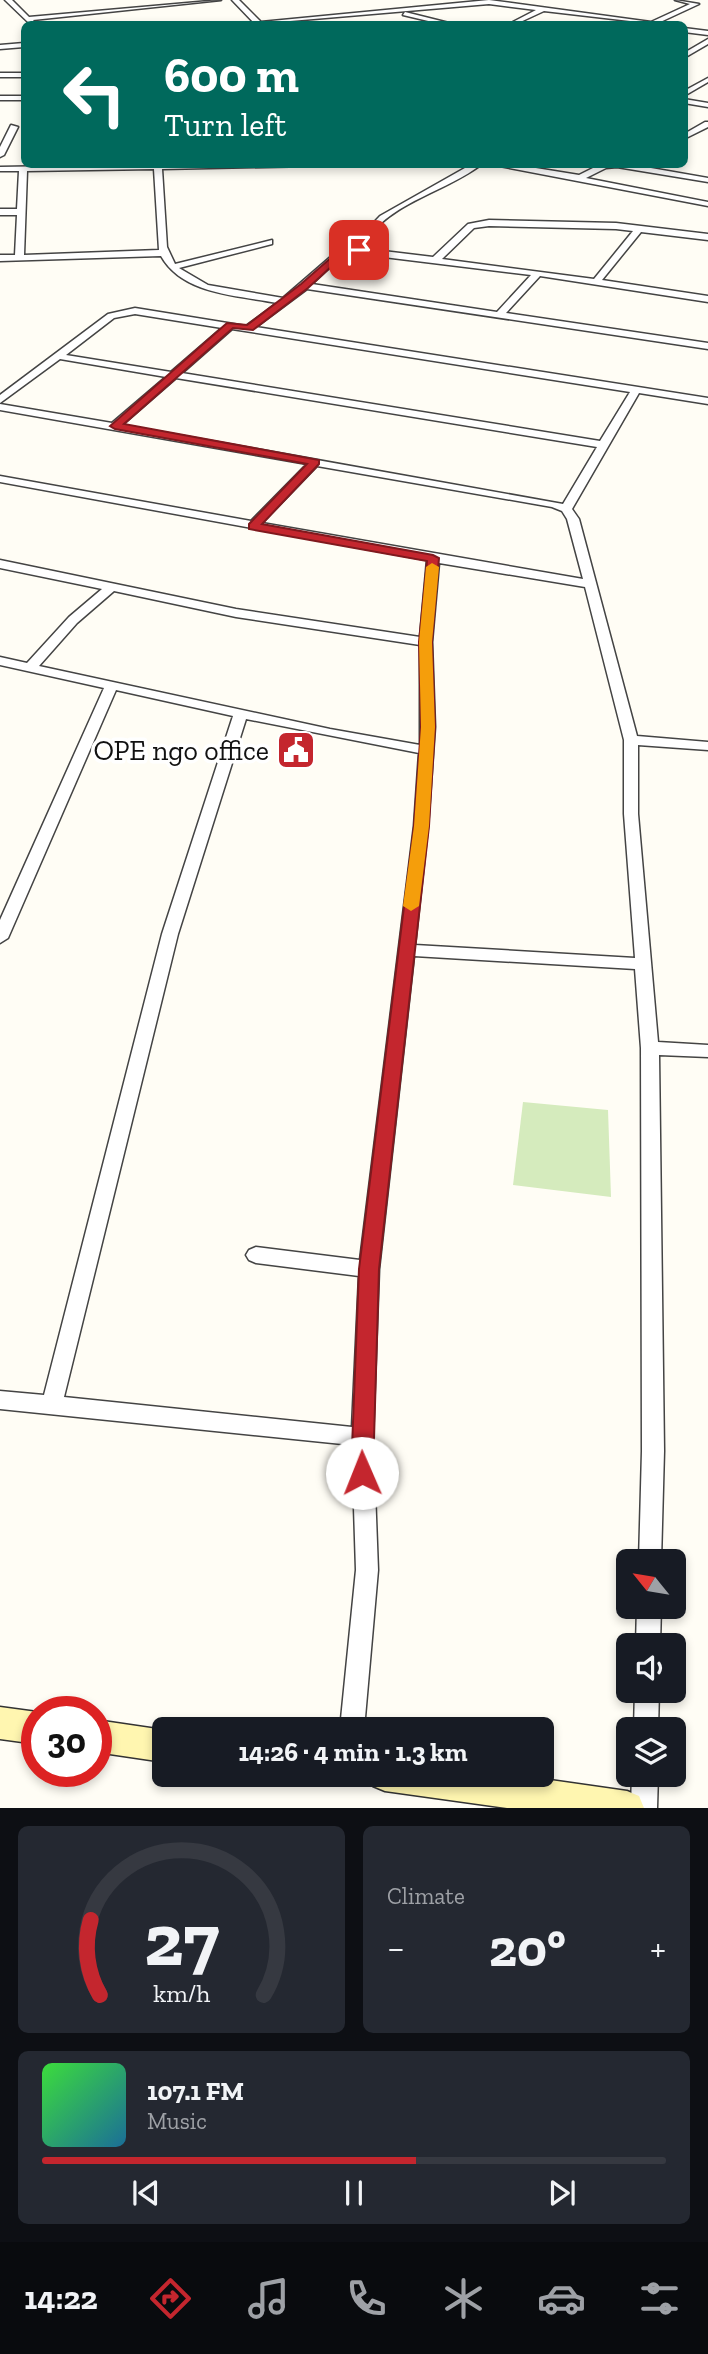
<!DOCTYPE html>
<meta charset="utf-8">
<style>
:root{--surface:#171b24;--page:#242831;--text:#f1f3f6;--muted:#9ea1a6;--line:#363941;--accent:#c4262e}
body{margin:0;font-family:"Zilla Slab",serif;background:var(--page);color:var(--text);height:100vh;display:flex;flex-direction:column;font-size:26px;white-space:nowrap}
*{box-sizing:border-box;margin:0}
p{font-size:23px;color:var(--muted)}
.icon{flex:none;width:38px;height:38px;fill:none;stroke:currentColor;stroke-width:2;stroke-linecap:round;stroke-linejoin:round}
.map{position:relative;height:1808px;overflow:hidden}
.details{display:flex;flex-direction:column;gap:18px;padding:18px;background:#0d0f14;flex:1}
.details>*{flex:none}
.guide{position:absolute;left:21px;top:21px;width:667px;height:147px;border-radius:10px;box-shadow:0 4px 10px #0003;background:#00695c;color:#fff;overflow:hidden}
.needle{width:46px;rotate:300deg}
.buttons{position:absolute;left:616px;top:1549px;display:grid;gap:14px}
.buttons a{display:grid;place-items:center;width:70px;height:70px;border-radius:10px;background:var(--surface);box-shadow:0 4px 10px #0003;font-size:35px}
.speed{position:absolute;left:21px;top:1696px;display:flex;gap:14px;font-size:35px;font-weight:700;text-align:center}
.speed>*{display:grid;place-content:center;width:91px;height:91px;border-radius:50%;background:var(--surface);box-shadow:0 4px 10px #0003;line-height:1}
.speed .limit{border:10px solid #d22;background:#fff;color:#111}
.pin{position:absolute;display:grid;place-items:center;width:60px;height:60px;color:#fff;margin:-30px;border-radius:14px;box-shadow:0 4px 10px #0006}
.me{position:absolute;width:77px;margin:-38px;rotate:359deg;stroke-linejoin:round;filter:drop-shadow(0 0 5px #0008)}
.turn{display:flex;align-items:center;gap:24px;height:147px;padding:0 28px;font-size:32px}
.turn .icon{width:91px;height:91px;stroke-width:2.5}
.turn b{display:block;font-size:49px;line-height:60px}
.big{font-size:52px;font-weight:700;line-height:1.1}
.details .widget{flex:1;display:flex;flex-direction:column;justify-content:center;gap:10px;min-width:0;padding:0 24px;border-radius:10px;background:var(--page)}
.details .dial{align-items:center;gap:0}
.dial svg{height:182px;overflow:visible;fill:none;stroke:var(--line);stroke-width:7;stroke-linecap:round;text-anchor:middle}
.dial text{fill:var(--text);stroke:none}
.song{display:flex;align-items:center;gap:21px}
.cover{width:84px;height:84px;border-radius:10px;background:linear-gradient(135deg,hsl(120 70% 55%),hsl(200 70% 35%))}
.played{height:7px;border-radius:4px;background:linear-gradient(90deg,var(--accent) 60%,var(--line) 60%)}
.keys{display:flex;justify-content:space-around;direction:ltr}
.heat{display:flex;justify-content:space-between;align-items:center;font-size:38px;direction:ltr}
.details .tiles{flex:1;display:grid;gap:18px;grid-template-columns:1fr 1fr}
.widget:last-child{grid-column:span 2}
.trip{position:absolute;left:152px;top:1717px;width:402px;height:70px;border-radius:10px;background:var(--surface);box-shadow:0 4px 10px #0003;font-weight:700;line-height:70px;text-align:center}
.tab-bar{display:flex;height:112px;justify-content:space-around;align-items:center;background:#090b0e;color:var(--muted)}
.tab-bar .icon{width:49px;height:49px}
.tab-bar .selected{color:var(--accent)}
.tab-bar b{font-size:32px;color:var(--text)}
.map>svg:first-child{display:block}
</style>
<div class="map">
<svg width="708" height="1808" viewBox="0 0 708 1808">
<rect width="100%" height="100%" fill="#fffdf5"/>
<path fill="#d5ebbd" d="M523 1102 608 1110 611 1197 513 1185Z"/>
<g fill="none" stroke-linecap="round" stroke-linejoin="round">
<defs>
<g id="minor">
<path d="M5 0H12L29 17 221 0 33 20 36 24H30Z"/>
<path d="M232 0H239L261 22 489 0 651 22 690 4 675 0 699 4 656 24 544 11 516 24H509L536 10 489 4 255 24Z"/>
<path d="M405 12 449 23 450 24H441L403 15Z"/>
<path d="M684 28 708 31V35L684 32Z"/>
<path d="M708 39V44L684 58V53Z"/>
<path d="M24 43V47L0 49V45Z"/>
<rect x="0" y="73" width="24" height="4"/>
<path d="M708 78V82L684 96V91Z"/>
<rect x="0" y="96" width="24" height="4"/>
<path d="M684 99 708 103V107L684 103Z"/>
<path d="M705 122H708V127L684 139V134Z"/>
<path d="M11 125 18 127 4 155 0 157V147Z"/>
<path d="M173 164H409L162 169 167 247 175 264 272 240V244L179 268 208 285 283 298 335 253 350 247 366 249 360 237 380 216 472 164H482C447 191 395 201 368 237L375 250 433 257 468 224 489 220 616 223 708 234V240L641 232 602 280 708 296V302L540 276 506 313 708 343V349L307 289 256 327 708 398V404L639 393 572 509 579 519 637 736 708 742V750L638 745V814L658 1042 708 1045V1057L659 1055 664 1451 661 1561H639L642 1451 641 1048 635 969 414 956 379 1269 373 1437 378 1570 364 1729H340L356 1570 352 1445 0 1409V1391L44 1395 162 934 233 716 116 690 8 938 0 943V920L104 688 0 665V657L27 663 69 617 102 589 0 568V560L236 609 420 637 427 560 0 482V476L251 521 307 464 0 410V404L112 423 166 377 60 359 0 403V395L108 314 135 308 246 326 277 303C237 295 183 295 161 256L0 261V255H15L17 215H0V209H17L19 171H0V167ZM154 169 159 250 24 255 27 171ZM489 226 616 229 633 231 594 279 442 259 474 228ZM351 253 531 275 497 312 312 284 341 257ZM135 314 222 328 171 372 66 355 114 318ZM232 329 630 392 600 441 182 373ZM176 378 597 447 563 504 122 425ZM317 466 552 507 562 511 567 519 583 579 262 523ZM439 563 585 587 624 740V814L635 958 415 945 428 826 435 727 432 642ZM114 591 236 617 420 645V745L330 729 39 666 77 623ZM246 719 419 753 414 826 360 1260 256 1247 249 1250 246 1255 249 1260 256 1263 359 1276 352 1427 64 1397 178 934Z"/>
<path d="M489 164H511L579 175 601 164H628L708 178V182L617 167 606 168 586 178 708 202V206Z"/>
<path d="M637 1606H661L660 1645H636Z"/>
<path d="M635 1690H659L658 1729H634Z"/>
<path d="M632 1774H658L657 1808H631Z"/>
</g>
<g id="secondary">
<path d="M0 1707 37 1712V1744L0 1739Z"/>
<path d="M96 1720 164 1730V1762L96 1752Z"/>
<path d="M369 1774H508L627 1791 639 1796 644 1808H507L385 1791 373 1786Z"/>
</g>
</defs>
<use href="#minor" stroke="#444" stroke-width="3"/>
<use href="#secondary" stroke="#333" stroke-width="3"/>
<use href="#minor" fill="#fff" fill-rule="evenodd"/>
<use href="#secondary" fill="#fff6b0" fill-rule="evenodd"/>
</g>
<path fill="#c4262e" stroke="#7f191e" stroke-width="2" d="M359 247 363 250 362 251 346 253 308 288 253 330 233 328 124 424 319 460V464L262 524 433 555 439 558 432 642 435 727 429 826 379 1269 373 1473 370 1480 362 1483 354 1480 351 1473 359 1269 414 826 421 727 419 642 427 561 249 529V524L307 464 115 429 110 426 227 323 247 325 301 284 341 249Z"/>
<path fill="#f59e0b" d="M432 563 439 567 432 642 435 727 429 826 419 906 411 911 403 906 414 826 421 727 419 642 426 567Z"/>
<defs>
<symbol id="civic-square" viewBox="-11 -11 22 22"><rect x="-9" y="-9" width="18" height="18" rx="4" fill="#c4262e" stroke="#fff"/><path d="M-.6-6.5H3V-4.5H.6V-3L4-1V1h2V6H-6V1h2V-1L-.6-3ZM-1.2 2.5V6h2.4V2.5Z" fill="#fff"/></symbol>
</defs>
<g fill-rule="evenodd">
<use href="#civic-square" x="274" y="728" width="44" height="44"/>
</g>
<g text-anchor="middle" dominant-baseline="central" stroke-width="7" stroke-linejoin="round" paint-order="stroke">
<g font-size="28" fill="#111" stroke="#fff" text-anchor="end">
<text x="269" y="750">OPE ngo office</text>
</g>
</g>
</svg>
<div class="buttons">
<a><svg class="needle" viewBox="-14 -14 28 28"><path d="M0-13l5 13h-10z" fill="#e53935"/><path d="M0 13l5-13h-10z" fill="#9ea1a6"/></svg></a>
<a><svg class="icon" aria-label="sound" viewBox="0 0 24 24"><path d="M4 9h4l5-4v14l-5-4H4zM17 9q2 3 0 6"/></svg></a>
<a><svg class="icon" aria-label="layers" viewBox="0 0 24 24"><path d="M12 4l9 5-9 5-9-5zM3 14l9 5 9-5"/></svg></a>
</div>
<div class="speed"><div class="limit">30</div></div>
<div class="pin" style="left:359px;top:250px;background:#d93025"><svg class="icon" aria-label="arrive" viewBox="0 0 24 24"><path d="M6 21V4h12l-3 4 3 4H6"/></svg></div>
<svg class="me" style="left:362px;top:1473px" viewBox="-20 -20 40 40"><circle r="19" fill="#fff"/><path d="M0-13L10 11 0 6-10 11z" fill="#c4262e"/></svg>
<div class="trip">14:26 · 4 min · 1.3 km</div>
<div class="guide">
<div class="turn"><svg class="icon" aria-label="left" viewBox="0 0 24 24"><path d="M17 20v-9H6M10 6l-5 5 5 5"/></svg><div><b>600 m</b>Turn left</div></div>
</div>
</div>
<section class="details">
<div class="tiles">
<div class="widget dial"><svg viewBox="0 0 100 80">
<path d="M14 69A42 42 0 1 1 86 69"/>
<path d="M14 69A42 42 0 0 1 10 36" stroke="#c4262e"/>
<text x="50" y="56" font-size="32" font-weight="700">27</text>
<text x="50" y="72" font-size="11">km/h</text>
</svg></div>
<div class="widget"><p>Climate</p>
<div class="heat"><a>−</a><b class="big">20°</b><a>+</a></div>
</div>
<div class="widget">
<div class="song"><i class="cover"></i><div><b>107.1 FM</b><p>Music</p></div></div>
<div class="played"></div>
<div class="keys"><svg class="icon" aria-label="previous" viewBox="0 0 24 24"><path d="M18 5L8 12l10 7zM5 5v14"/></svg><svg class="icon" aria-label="pause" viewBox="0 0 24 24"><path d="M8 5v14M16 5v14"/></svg><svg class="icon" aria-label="next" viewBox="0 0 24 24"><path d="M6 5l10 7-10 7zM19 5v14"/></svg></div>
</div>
</div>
</section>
<nav class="tab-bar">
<b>14:22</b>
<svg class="icon selected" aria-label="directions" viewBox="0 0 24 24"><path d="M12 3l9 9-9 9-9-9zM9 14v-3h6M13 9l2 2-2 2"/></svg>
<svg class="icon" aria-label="music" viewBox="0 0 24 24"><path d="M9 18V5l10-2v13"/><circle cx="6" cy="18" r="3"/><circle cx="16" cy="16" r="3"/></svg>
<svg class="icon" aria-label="phone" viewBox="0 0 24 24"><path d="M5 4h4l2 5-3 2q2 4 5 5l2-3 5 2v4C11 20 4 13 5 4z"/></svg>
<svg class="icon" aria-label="climate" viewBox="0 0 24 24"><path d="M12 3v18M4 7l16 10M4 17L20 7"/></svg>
<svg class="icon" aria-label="car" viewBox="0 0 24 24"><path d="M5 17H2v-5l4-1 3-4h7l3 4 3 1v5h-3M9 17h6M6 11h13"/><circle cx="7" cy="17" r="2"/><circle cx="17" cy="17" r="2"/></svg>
<svg class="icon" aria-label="filters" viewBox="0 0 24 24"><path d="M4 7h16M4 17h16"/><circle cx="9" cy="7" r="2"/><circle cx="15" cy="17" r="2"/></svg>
</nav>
